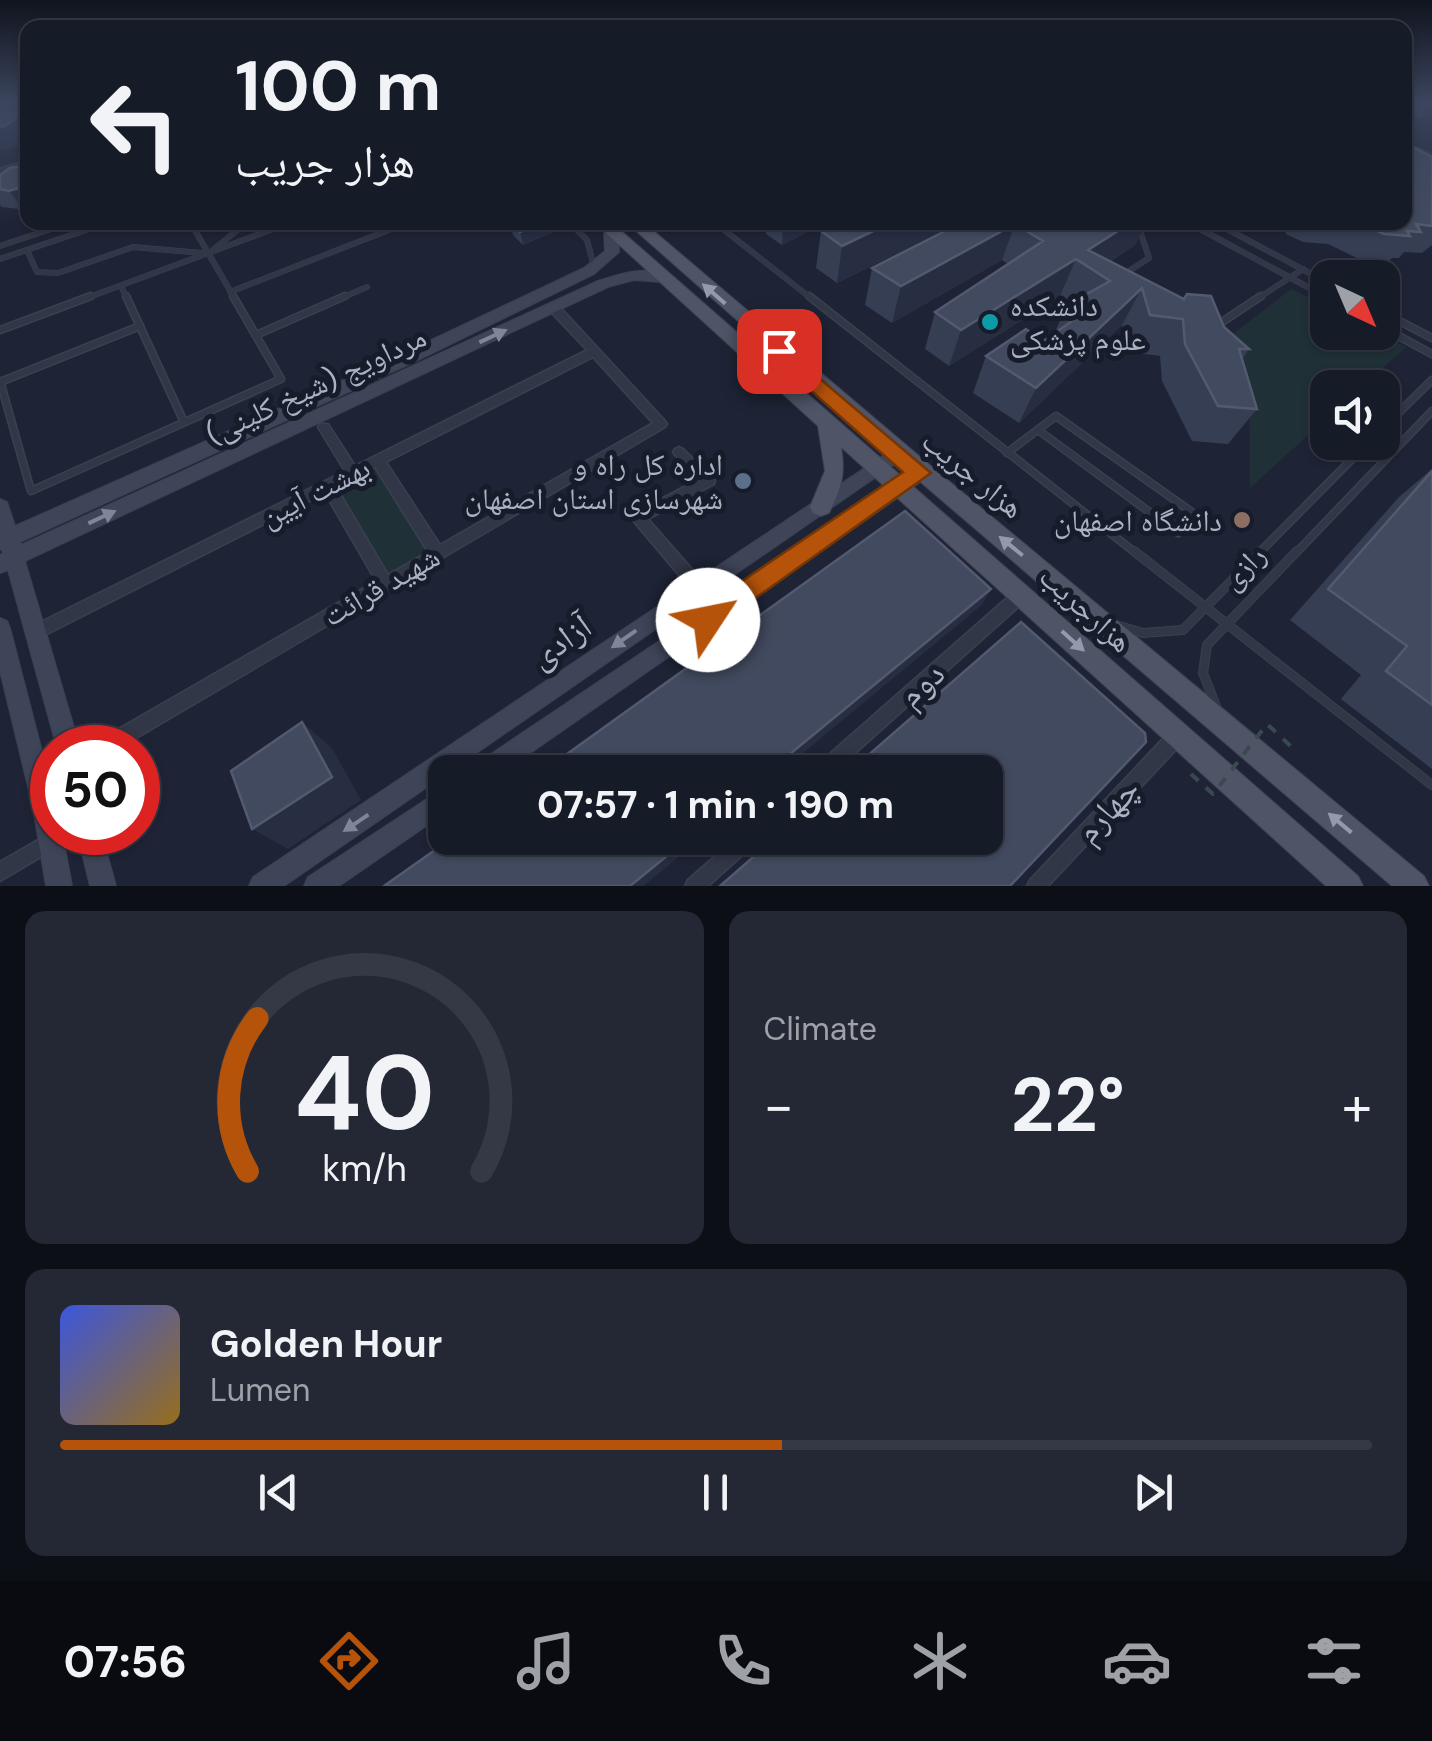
<!DOCTYPE html>
<meta charset="utf-8">
<style>
:root{--surface:#161b28;--page:#232834;--text:#f1f3f6;--muted:#9ea1a8;--line:#353945;--accent:#b45309}
body{margin:0;font-family:"DM Sans","Noto Naskh Arabic",sans-serif;background:var(--page);color:var(--text);height:100vh;display:flex;flex-direction:column;font-size:38px;white-space:nowrap}
*{box-sizing:border-box;margin:0}
p{font-size:32px;color:var(--muted)}
.icon{flex:none;width:55px;height:55px;fill:none;stroke:currentColor;stroke-width:2;stroke-linecap:round;stroke-linejoin:round}
.map{position:relative;height:886px;overflow:hidden}
.drawer{display:flex;flex-direction:column;gap:25px;padding:25px;background:#0c0f16;flex:1}
.drawer>*{flex:none}
.top-card{position:absolute;left:20px;top:20px;width:1392px;height:210px;border-radius:20px;box-shadow:0 2px 8px #0004,0 0 0 2px var(--line);background:#161b28;color:var(--text);overflow:hidden}
.needle{width:65px;rotate:136deg}
.buttons{position:absolute;left:1310px;top:260px;display:grid;gap:20px}
.buttons a{display:grid;place-items:center;width:90px;height:90px;border-radius:20px;background:var(--surface);box-shadow:0 2px 8px #0004,0 0 0 2px var(--line);font-size:50px}
.speed{position:absolute;left:30px;top:725px;display:flex;gap:20px;font-size:50px;font-weight:700;text-align:center}
.speed>*{display:grid;place-content:center;width:130px;height:130px;border-radius:50%;background:var(--surface);box-shadow:0 2px 8px #0004,0 0 0 2px var(--line);line-height:1}
.speed .limit{border:15px solid #d22;background:#fff;color:#111}
.pin{position:absolute;display:grid;place-items:center;width:85px;height:85px;color:#fff;margin:-42px;border-radius:20px;box-shadow:0 5px 15px #0006}
.me{position:absolute;width:110px;margin:-55px;rotate:56deg;stroke-linejoin:round;filter:drop-shadow(0 0 8px #0008)}
.turn{display:flex;align-items:center;gap:35px;height:210px;padding:0 50px;font-size:45px}
.turn .icon{width:130px;height:130px;stroke-width:2.5}
.turn b{display:block;font-size:70px;line-height:85px}
.big{font-size:75px;font-weight:700;line-height:1.1}
.drawer .tile{flex:1;display:flex;flex-direction:column;justify-content:center;gap:15px;min-width:0;padding:0 35px;border-radius:20px;background:var(--page)}
.drawer .dial{align-items:center;gap:0}
.dial svg{height:260px;overflow:visible;fill:none;stroke:var(--line);stroke-width:7;stroke-linecap:round;text-anchor:middle}
.dial text{fill:var(--text);stroke:none}
.song{display:flex;align-items:center;gap:30px}
.cover{width:120px;height:120px;border-radius:15px;background:linear-gradient(135deg,hsl(230 70% 55%),hsl(40 70% 35%))}
.played{height:10px;border-radius:5px;background:linear-gradient(90deg,var(--accent) 55%,var(--line) 55%)}
.keys{display:flex;justify-content:space-around;direction:ltr}
.heat{display:flex;justify-content:space-between;align-items:center;font-size:55px;direction:ltr}
.drawer .tiles{flex:1;display:grid;gap:25px;grid-template-columns:1fr 1fr}
.tile:last-child{grid-column:span 2}
.trip{position:absolute;left:428px;top:755px;width:575px;height:100px;border-radius:20px;background:var(--surface);box-shadow:0 2px 8px #0004,0 0 0 2px var(--line);font-weight:700;line-height:100px;text-align:center}
.tabs{display:flex;height:160px;justify-content:space-around;align-items:center;background:#090b10;color:var(--muted)}
.tabs .icon{width:70px;height:70px}
.tabs .on{color:var(--accent)}
.tabs b{font-size:45px;color:var(--text)}
.map>svg:first-child{display:block}
</style>
<div class="map">
<svg width="1432" height="886" viewBox="0 0 1432 886">
<rect width="100%" height="100%" fill="#1e2436"/>
<g fill="#203037">
<path d="M1291 289 1327 307 1328 332 1377 333 1406 347 1361 387 1328 388 1327 418 1250 488 1249 398 1224 341Z"/>
<path d="M378 461 437 553 385 583 328 486Z"/>
</g>
<g fill="none" stroke-linecap="round" stroke-linejoin="round">
<defs>
<g id="lane-far2">
<path d="M0 110 28 103"/>
<path d="M1405 145 1432 156"/>
<path d="M0 170 28 162"/>
<path d="M190 222 235 299"/>
<path d="M569 222 587 240 594 267"/>
<path d="M714 222 812 299"/>
<path d="M1187 222 1328 298"/>
<path d="M1214 222 1328 283"/>
<path d="M717 224 748 222"/>
<path d="M0 246 72 222"/>
<path d="M27 250 37 272 58 273 133 247 202 253"/>
<path d="M213 250 247 222"/>
<path d="M0 259 107 223"/>
<path d="M1123 275 1149 258 1141 234 1128 222"/>
<path d="M121 286 127 299"/>
<path d="M230 292 404 224"/>
<path d="M84 299 292 222"/>
<path d="M339 299 367 287"/>
<path d="M1257 299 1303 269"/>
</g>
<g id="lane-far1">
<path d="M126 296 184 422"/>
<path d="M809 296 1137 554"/>
<path d="M1382 312 1432 338"/>
<path d="M1216 326 1261 296"/>
<path d="M1382 327 1432 354"/>
<path d="M0 330 91 296"/>
<path d="M256 335 345 296"/>
<path d="M0 381 31 491 281 379 233 296"/>
<path d="M0 382 140 326"/>
<path d="M1382 429 1432 380"/>
<path d="M1007 453 1056 416 1196 515 1178 533 1038 430"/>
<path d="M1258 554 1369 442"/>
<path d="M1295 554 1432 411"/>
</g>
<g id="lane">
<path d="M1134 551 1432 785"/>
<path d="M1119 626 1143 633 1183 630 1261 551"/>
<path d="M1216 706 1203 673 1207 645 1297 551"/>
</g>
<g id="street">
<path d="M554 304 558 305 665 421 667 424 665 427 119 748H94L96 742 376 581 325 493 41 637 36 639 31 637 29 632 31 627 345 471 318 427 320 424H328L355 466 587 350 550 311 549 308ZM593 357 653 423 440 545 386 462ZM375 467 428 552 388 575 336 487Z"/>
<path d="M679 447 683 449 715 480 714 484 648 519 704 583 706 588 704 593 699 594 694 593 631 518 633 514 699 479 675 455 673 452 675 449Z"/>
<path d="M1021 589 1026 590 1028 595 1026 600 834 772H814L816 766 1016 590Z"/>
<path d="M1178 727 1184 729 1186 735 1184 741 1048 886H1027L1030 880 1172 729Z"/>
<path d="M50 833 56 836 59 842 56 848 0 881V862Z"/>
<path d="M736 838H758L755 844 708 886H685L688 880Z"/>
</g>
<g id="secondary">
<path d="M611 227 618 231 619 252 594 274 416 361 20 542 21 545 598 281C620 274 647 264 668 277L661 282 634 280 608 287 25 561 80 748H57L8 570 0 573V555L3 553 2 549 0 550V499L7 502 15 526 404 353 584 268 605 251 604 231Z"/>
<path d="M896 447 902 449 905 454 902 459 284 886H249L253 877Z"/>
<path d="M920 466 926 468 929 473 926 478 503 772H472L476 764Z"/>
<path d="M0 618 7 621 10 628 52 790V832H62L72 886H46L33 807 0 671Z"/>
<path d="M445 787V813L339 886H304L308 877Z"/>
<path d="M77 832H101L116 886H90Z"/>
</g>
<g id="primary">
<path d="M594 222H611L1358 876 1363 886H1326L841 447C846 475 841 488 829 513L821 516 813 513 810 507 825 471 818 426Z"/>
<path d="M626 222H643L932 467 1424 876 1429 886H1392L917 479Z"/>
</g>
</defs>
<use href="#lane-far2" stroke="#3b4050" stroke-width="6"/>
<use href="#lane-far1" stroke="#3b4050" stroke-width="9"/>
<use href="#lane" stroke="#3b4050" stroke-width="10"/>
<use href="#street" stroke="#3b4050" stroke-width="3"/>
<use href="#secondary" stroke="#3b4050" stroke-width="2"/>
<use href="#primary" stroke="#3b4050" stroke-width="2"/>
<use href="#lane-far2" stroke="#313746" stroke-width="5"/>
<use href="#lane-far1" stroke="#313746" stroke-width="6"/>
<use href="#lane" stroke="#313746" stroke-width="8"/>
<use href="#street" fill="#313746" fill-rule="evenodd"/>
<use href="#secondary" fill="#3f4559" fill-rule="evenodd"/>
<use href="#primary" fill="#4f5567" fill-rule="evenodd"/>
<path stroke="#384a4f" stroke-width="4" stroke-dasharray="10 10" stroke-linecap="butt" d="M1191 774 1213 794 1267 724 1296 751"/>
</g>
<g fill="#363e53">
<path d="M1411 103H1432V111L1421 118 1405 112Z"/>
<path d="M1432 157V245L1422 253 1404 252 1399 258H1392L1388 262 1363 261 1328 244 1303 242 1286 234 1281 222H1405Z"/>
<path d="M28 165V210L2 207 0 205V175Z"/>
<path d="M510 222H565V227L523 245 513 235Z"/>
<path d="M766 222H827L782 245 766 234Z"/>
<path d="M838 222H1147L1135 245 1111 261 1224 327 1249 349 1242 359 1257 409 1228 444 1192 441 1162 381 1160 356 1130 352 1122 325 1019 423 973 393 986 356 1042 342 1054 334 1067 305 1070 303 1060 296 949 366 925 349 935 312 1008 264 1002 260 892 323 865 305 872 268 952 228 949 227 837 283 816 268 821 231Z"/>
<path d="M1432 469V769L1341 699 1361 675 1290 620 1399 497Z"/>
</g>
<g fill="#272e42">
<path d="M1432 103V111L1421 118Z"/>
<path d="M21 113 28 122V139L20 145 0 151V127Z"/>
<path d="M28 185V210L25 211 9 191Z"/>
<path d="M542 222H565V227L523 245 520 232Z"/>
<path d="M783 222H827L782 245Z"/>
<path d="M892 222H951L949 227 837 283 842 246Z"/>
<path d="M1132 222H1147L1135 245 1095 271 1088 250Z"/>
<path d="M1015 224 1002 260 892 323 901 286Z"/>
<path d="M1076 259 1060 296 949 366 961 330Z"/>
<path d="M1142 288 1122 325 1019 423 1036 388Z"/>
<path d="M991 589 982 605 780 772H768Z"/>
<path d="M302 722 332 748 361 800 288 849 252 829Z"/>
<path d="M689 838H702L643 886H630Z"/>
</g>
<g fill="#424a5f" stroke="#535a6f" stroke-width="2.5">
<path d="M0 112 21 113 5 126 0 127Z"/>
<path d="M1405 143 1432 157V226L1416 224 1421 232 1407 231 1410 236 1384 234 1358 222H1405Z"/>
<path d="M28 165V185L9 191 0 189V175L10 168Z"/>
<path d="M511 222H542L520 232Z"/>
<path d="M838 222H892L842 246 821 231Z"/>
<path d="M963 222H1132L1088 250 1184 299 1187 294 1211 296 1224 327 1249 349H1239L1257 409 1218 406 1185 344 1183 319 1150 315 1142 288 1036 388 986 356 1026 329 1042 342 1082 314 1067 305 1110 281 1076 259 961 330 935 312 1043 241 1015 224 901 286 872 268Z"/>
<path d="M1432 471V705L1386 671 1407 646 1328 589Z"/>
<path d="M905 511 991 589 768 772H542Z"/>
<path d="M1021 622 1145 733 1146 742 1010 886H720L775 838H985V772H849Z"/>
<path d="M302 722 332 777 252 829 231 771Z"/>
<path d="M452 838H689L630 886H384Z"/>
</g>
<defs><path id="oneway-solid" d="M-6-.8H1V-3.2L6.5 0L1 3.2V.8H-6Z" transform="scale(2.5)"/></defs>
<g fill="#949aad">
<use href="#oneway-solid" transform="translate(714 294) rotate(-139)"/>
<use href="#oneway-solid" transform="translate(1011 546) rotate(-141)"/>
<use href="#oneway-solid" transform="translate(1073 641) rotate(42)"/>
<use href="#oneway-solid" transform="translate(1340 823) rotate(-140)"/>
</g>
<g fill="#808699">
<use href="#oneway-solid" transform="translate(493 336) rotate(-25)"/>
<use href="#oneway-solid" transform="translate(102 517) rotate(-25)"/>
<use href="#oneway-solid" transform="translate(624 639) rotate(145)"/>
<use href="#oneway-solid" transform="translate(356 823) rotate(146)"/>
</g>
<linearGradient id="sky" x2="0" y2="1"><stop stop-color="#10141e"/><stop offset="0.45" stop-color="#3b455d"/><stop offset="1" stop-color="#3b455d" stop-opacity="0"/></linearGradient>
<rect width="1432" height="227" fill="url(#sky)"/>
<path fill="#b45309" stroke="#753606" stroke-width="2.5" d="M779 344 931 473 708 632 698 628 694 620 698 611 903 472 772 356V346Z"/>
<circle fill="#0f9aa8" stroke="#171c2a" stroke-width="4" cx="990" cy="322" r="10"/>
<circle fill="#5c6f8a" stroke="#171c2a" stroke-width="4" cx="743" cy="481" r="10"/>
<circle fill="#8d6e63" stroke="#171c2a" stroke-width="4" cx="1242" cy="520" r="10"/>
<g text-anchor="middle" dominant-baseline="central" stroke-width="10" stroke-linejoin="round" paint-order="stroke">
<g font-size="30" fill="#abb1c4" stroke="#171c2a" text-anchor="end">
<text x="1010" y="305" text-anchor="start">دانشکده<tspan x="1010" dy="34">علوم پزشکی</tspan></text>
<text x="723" y="464">اداره کل راه و<tspan x="723" dy="34">شهرسازی استان اصفهان</tspan></text>
<text x="1222" y="520">دانشگاه اصفهان</text>
</g>
<g font-size="30" fill="#abb1c4" stroke="#171c2a">
<text transform="translate(316 385) rotate(-25)">مرداویج (شیخ کلینی)</text>
<text transform="translate(973 474) rotate(39)">هزار جریب</text>
<text transform="translate(315 492) rotate(-27)">بهشت آیین</text>
<text transform="translate(1243 567) rotate(-45)">رازی</text>
<text transform="translate(381 586) rotate(-30)">شهید قرائت</text>
<text transform="translate(1086 609) rotate(42)">هزارجریب</text>
</g>
<g font-size="35" fill="#abb1c4" stroke="#171c2a">
<text transform="translate(560 641) rotate(-35)">آزادی</text>
<text transform="translate(921 684) rotate(-42)">دوم</text>
<text transform="translate(1107 810) rotate(-47)">چهارم</text>
</g>
</g>
</svg>
<div class="buttons">
<a><svg class="needle" viewBox="-14 -14 28 28"><path d="M0-13l5 13h-10z" fill="#e53935"/><path d="M0 13l5-13h-10z" fill="#9ea1a8"/></svg></a>
<a><svg class="icon" aria-label="sound" viewBox="0 0 24 24"><path d="M4 9h4l5-4v14l-5-4H4zM17 9q2 3 0 6"/></svg></a>
</div>
<div class="speed"><div class="limit">50</div></div>
<div class="pin" style="left:779px;top:351px;background:#d93025"><svg class="icon" aria-label="arrive" viewBox="0 0 24 24"><path d="M6 21V4h12l-3 4 3 4H6"/></svg></div>
<svg class="me" style="left:708px;top:620px" viewBox="-20 -20 40 40"><circle r="19" fill="#fff"/><path d="M0-13L10 11 0 6-10 11z" fill="#b45309"/></svg>
<div class="trip">07:57 · 1 min · 190 m</div>
<div class="top-card">
<div class="turn"><svg class="icon" aria-label="left" viewBox="0 0 24 24"><path d="M17 20v-9H6M10 6l-5 5 5 5"/></svg><div><b>100 m</b>هزار جریب</div></div>
</div>
</div>
<section class="drawer">
<div class="tiles">
<div class="tile dial"><svg viewBox="0 0 100 80">
<path d="M14 69A42 42 0 1 1 86 69"/>
<path d="M14 69A42 42 0 0 1 17 22" stroke="#b45309"/>
<text x="50" y="56" font-size="32" font-weight="700">40</text>
<text x="50" y="72" font-size="11">km/h</text>
</svg></div>
<div class="tile"><p>Climate</p>
<div class="heat"><a>−</a><b class="big">22°</b><a>+</a></div>
</div>
<div class="tile">
<div class="song"><i class="cover"></i><div><b>Golden Hour</b><p>Lumen</p></div></div>
<div class="played"></div>
<div class="keys"><svg class="icon" aria-label="previous" viewBox="0 0 24 24"><path d="M18 5L8 12l10 7zM5 5v14"/></svg><svg class="icon" aria-label="pause" viewBox="0 0 24 24"><path d="M8 5v14M16 5v14"/></svg><svg class="icon" aria-label="next" viewBox="0 0 24 24"><path d="M6 5l10 7-10 7zM19 5v14"/></svg></div>
</div>
</div>
</section>
<nav class="tabs">
<b>07:56</b>
<svg class="icon on" aria-label="directions" viewBox="0 0 24 24"><path d="M12 3l9 9-9 9-9-9zM9 14v-3h6M13 9l2 2-2 2"/></svg>
<svg class="icon" aria-label="music" viewBox="0 0 24 24"><path d="M9 18V5l10-2v13"/><circle cx="6" cy="18" r="3"/><circle cx="16" cy="16" r="3"/></svg>
<svg class="icon" aria-label="phone" viewBox="0 0 24 24"><path d="M5 4h4l2 5-3 2q2 4 5 5l2-3 5 2v4C11 20 4 13 5 4z"/></svg>
<svg class="icon" aria-label="climate" viewBox="0 0 24 24"><path d="M12 3v18M4 7l16 10M4 17L20 7"/></svg>
<svg class="icon" aria-label="car" viewBox="0 0 24 24"><path d="M5 17H2v-5l4-1 3-4h7l3 4 3 1v5h-3M9 17h6M6 11h13"/><circle cx="7" cy="17" r="2"/><circle cx="17" cy="17" r="2"/></svg>
<svg class="icon" aria-label="filters" viewBox="0 0 24 24"><path d="M4 7h16M4 17h16"/><circle cx="9" cy="7" r="2"/><circle cx="15" cy="17" r="2"/></svg>
</nav>
